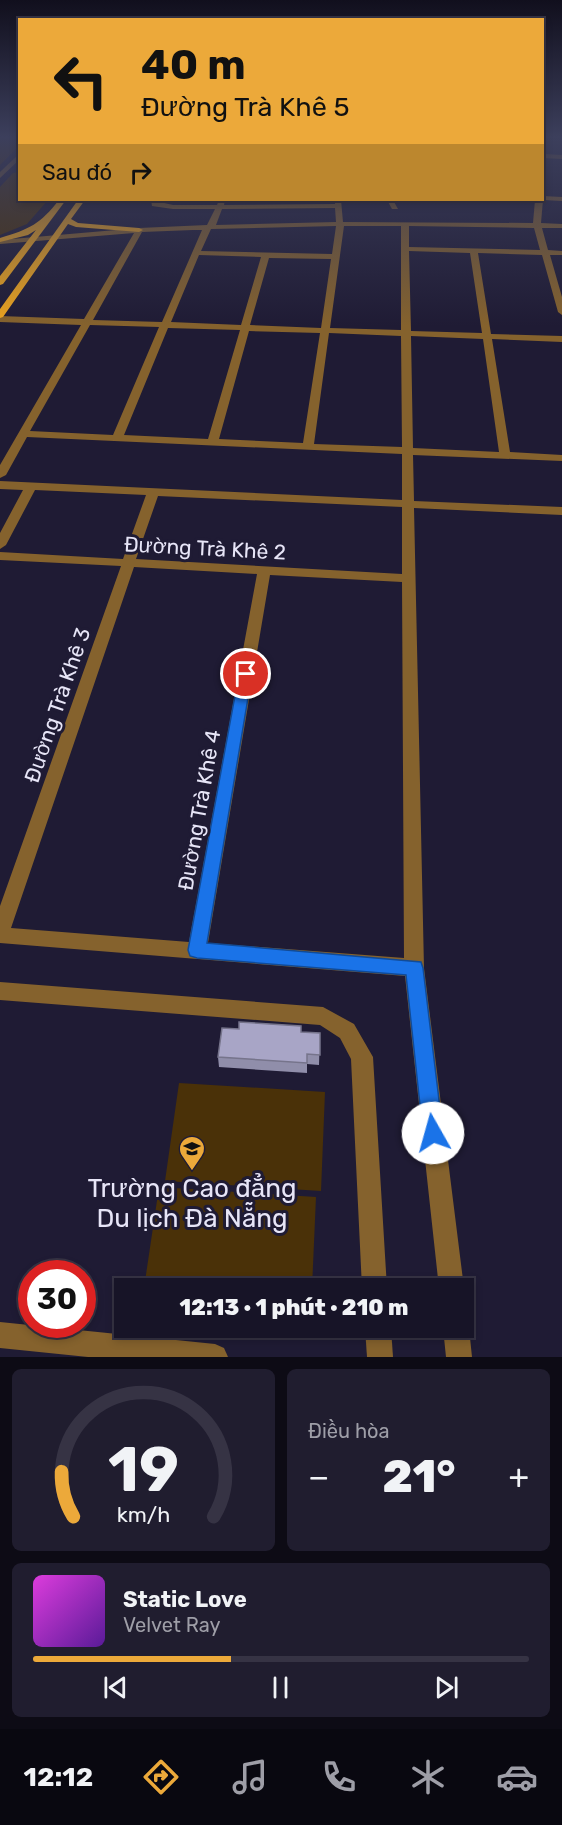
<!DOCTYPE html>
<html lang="vi">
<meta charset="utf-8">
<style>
:root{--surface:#171427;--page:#201d2f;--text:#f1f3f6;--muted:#9e9ea7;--line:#363344;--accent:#eca93a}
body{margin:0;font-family:Rubik,sans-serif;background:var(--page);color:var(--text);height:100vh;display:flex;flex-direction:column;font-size:22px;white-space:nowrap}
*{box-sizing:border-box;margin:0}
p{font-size:20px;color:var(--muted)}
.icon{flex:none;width:33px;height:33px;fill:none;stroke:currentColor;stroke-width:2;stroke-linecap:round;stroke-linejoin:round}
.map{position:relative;height:1357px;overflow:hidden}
.drawer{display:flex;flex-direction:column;gap:12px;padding:12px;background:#0d0b15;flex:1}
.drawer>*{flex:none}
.guide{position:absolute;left:18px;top:18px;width:526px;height:183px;border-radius:0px;box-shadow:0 3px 9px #0003,0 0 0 2px var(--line);background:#eca93a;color:#111;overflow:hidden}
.speed{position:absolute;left:18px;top:1260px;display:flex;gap:12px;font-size:30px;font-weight:700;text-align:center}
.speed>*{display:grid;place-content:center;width:78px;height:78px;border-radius:50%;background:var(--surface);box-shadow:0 3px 9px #0003,0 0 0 2px var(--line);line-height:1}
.speed .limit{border:9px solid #d22;background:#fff;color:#111}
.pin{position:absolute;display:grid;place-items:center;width:51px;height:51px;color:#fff;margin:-26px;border:3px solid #fff;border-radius:50%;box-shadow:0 2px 6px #0007}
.me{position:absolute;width:66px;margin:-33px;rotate:353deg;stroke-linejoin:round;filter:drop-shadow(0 0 4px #0008)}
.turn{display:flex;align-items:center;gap:21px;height:126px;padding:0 24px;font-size:27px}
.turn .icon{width:78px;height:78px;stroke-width:2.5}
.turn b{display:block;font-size:42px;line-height:51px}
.then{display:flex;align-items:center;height:57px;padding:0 24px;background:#0003;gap:12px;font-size:22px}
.big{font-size:45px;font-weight:800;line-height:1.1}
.drawer .card{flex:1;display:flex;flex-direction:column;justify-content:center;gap:9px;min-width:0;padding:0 21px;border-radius:9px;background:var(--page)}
.drawer .dial{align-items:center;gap:0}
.dial svg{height:156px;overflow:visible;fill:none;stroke:var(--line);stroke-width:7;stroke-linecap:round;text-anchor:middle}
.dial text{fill:var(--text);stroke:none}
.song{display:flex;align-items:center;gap:18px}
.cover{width:72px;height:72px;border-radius:9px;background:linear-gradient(135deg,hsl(300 70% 55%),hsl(270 70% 35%))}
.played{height:6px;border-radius:3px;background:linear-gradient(90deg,var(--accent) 40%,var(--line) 40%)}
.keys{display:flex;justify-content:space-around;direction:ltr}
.heat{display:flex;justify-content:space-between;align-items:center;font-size:33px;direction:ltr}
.drawer .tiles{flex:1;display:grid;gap:12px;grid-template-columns:1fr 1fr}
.card:last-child{grid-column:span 2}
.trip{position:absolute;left:114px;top:1278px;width:360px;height:60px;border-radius:0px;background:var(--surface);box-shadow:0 3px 9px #0003,0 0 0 2px var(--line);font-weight:800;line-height:60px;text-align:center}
.dock{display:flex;height:96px;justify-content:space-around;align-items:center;background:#090810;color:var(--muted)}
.dock .icon{width:42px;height:42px}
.dock .current{color:var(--accent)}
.dock b{font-size:27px;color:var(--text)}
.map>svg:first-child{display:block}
</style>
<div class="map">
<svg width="562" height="1357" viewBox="0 0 562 1357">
<rect width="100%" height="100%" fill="#1f1b34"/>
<g fill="#4a3108">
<path d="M0 136H20L19 146 0 165Z"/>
<path d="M19 172 20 200H48L27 224 0 235V187L13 173Z"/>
<path d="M179 1083 325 1092 321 1191 165 1181Z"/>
<path d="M159 1187 316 1197 312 1288H144Z"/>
</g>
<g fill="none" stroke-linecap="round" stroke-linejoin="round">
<g fill="#85622d" fill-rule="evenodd">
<path d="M20 153V159L0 178V172Z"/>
<path d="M543 154 562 155V159L543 158Z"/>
<path d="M543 196 562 197V201L543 200 541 223 562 224V228H542L548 250 562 251V255H550L562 297V315L558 312 542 255 478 253 491 334 562 336V342L492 339 510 452 562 455V461L413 455 414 501 562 507V515L414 508 424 968 464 1288H439L405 976 0 943V906L121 566 0 560V552L123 559 146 495 35 490 6 545 0 549V533L23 490 0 489V481L402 500V454L27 437 6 475 0 478V465L81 325 0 322V316L84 319 134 233 0 244V240L139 228 207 225 215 209H173L152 206 151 200 173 205H217L219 200H225L224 205 335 204V200H341L343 222 533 223 535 200H543ZM335 208 336 222 216 225 222 209ZM336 226 332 254 201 251 211 229ZM344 226H401V330L330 328ZM409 226 534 228 540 250 409 247ZM193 230H202L162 322 93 320 142 232ZM409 251 470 253 482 333 411 331ZM199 255 261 257 241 325 171 322ZM269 258 331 259 321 328 250 325ZM90 325 159 327 113 435 30 431ZM168 328 240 330 208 439 124 435ZM249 331 320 333 303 443 219 439ZM329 333 401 336 402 447 314 444ZM411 336 483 339 499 452 413 448ZM158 496 402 507V574L136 559ZM134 567 257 574 189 942 11 928ZM270 575 402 582 404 958 208 943Z"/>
<path d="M387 200H393L398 209H392Z"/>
<path d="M0 982 323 1007 354 1024 373 1057 387 1288H362L351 1059 340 1038 320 1025 0 1000Z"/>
<path d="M464 1318 469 1328 472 1357H446L443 1328H464Z"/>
<path d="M0 1322 215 1344 224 1348 228 1357H88L0 1348Z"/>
<path d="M365 1328H391L393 1357H367Z"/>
</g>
<g fill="#eda41e" fill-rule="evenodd">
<path d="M59 200H66L3 284 0 285V276L36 230 28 235 0 242V238C30 229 40 224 59 200Z"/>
<path d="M78 200H85L71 219 78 223 139 228 143 230 139 232 76 227 68 224 3 317 0 318V309Z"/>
</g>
</g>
<path fill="#908eaa" d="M320 1033 319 1065 307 1064V1073L219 1067 218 1057Z"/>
<path fill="#a8a5c6" stroke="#76748b" stroke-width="1.5" d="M239 1022 301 1026V1032L320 1033V1055L307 1054V1063L218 1057 222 1028 239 1029Z"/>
<linearGradient id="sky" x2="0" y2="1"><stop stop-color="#110f1d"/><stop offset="0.42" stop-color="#3c3f5c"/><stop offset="1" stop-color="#3c3f5c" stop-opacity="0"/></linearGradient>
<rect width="562" height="326" fill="url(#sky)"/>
<path fill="#1a73e8" stroke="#114b97" stroke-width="1.5" d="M246 669 252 674 207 943 421 962 423 968 443 1133 440 1140 433 1143 426 1140 423 1133 406 975 197 958 190 956 188 950 239 674Z"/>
<defs>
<symbol id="university-pin" viewBox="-11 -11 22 30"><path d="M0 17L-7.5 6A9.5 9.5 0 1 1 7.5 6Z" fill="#eca93a" stroke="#1f1b34"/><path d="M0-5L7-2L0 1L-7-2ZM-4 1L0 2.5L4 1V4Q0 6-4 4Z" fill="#111"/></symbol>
</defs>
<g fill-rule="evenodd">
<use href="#university-pin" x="177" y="1134" width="30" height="40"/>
</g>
<g text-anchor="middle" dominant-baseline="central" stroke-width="6" stroke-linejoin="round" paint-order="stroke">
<g font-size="21" fill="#e7e5f7" stroke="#1f1b34">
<text transform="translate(205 548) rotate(3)">Đường Trà Khê 2</text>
<text transform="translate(57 705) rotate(-71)">Đường Trà Khê 3</text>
<text transform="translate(199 810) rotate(-80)">Đường Trà Khê 4</text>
</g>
<g font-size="26" fill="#e7e5f7" stroke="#1f1b34">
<text x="192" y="1188">Trường Cao đẳng<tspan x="192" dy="30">Du lịch Đà Nẵng</tspan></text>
</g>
</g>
</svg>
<div class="speed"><div class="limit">30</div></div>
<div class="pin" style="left:246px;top:674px;background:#d93025"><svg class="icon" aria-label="arrive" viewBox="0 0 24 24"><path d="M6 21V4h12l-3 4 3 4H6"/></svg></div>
<svg class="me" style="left:433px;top:1133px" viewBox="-20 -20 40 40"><circle r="19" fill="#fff"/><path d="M0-13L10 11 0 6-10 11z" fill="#1a73e8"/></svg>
<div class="trip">12:13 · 1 phút · 210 m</div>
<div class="guide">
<div class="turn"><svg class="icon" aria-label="left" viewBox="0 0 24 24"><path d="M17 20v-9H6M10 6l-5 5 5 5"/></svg><div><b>40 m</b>Đường Trà Khê 5</div></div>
<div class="then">Sau đó<svg class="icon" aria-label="right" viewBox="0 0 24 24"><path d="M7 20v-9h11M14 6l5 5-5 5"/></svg></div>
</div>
</div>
<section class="drawer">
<div class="tiles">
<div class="card dial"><svg viewBox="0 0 100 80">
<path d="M14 69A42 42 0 1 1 86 69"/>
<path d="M14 69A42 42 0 0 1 8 46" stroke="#eca93a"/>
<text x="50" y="56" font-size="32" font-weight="700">19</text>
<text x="50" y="72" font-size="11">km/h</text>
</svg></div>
<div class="card"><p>Điều hòa</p>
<div class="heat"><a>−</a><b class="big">21°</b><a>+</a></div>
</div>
<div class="card">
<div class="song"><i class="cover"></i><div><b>Static Love</b><p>Velvet Ray</p></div></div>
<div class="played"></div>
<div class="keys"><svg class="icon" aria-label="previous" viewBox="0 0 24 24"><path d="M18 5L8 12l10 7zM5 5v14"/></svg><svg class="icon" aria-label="pause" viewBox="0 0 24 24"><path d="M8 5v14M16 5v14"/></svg><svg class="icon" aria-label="next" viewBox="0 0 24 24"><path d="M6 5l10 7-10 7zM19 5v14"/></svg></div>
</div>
</div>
</section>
<nav class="dock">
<b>12:12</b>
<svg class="icon current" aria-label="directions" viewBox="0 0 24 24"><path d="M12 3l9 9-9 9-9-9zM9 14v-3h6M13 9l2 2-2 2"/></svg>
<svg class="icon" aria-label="music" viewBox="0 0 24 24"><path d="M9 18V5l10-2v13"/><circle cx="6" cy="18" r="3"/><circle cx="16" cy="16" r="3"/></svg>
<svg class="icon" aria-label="phone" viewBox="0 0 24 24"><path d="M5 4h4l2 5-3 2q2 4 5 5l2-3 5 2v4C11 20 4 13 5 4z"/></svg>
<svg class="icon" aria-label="climate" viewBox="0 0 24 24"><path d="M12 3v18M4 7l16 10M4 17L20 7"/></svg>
<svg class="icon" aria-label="car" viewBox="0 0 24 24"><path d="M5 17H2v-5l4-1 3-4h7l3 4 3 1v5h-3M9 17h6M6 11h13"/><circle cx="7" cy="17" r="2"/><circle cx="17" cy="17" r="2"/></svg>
</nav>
